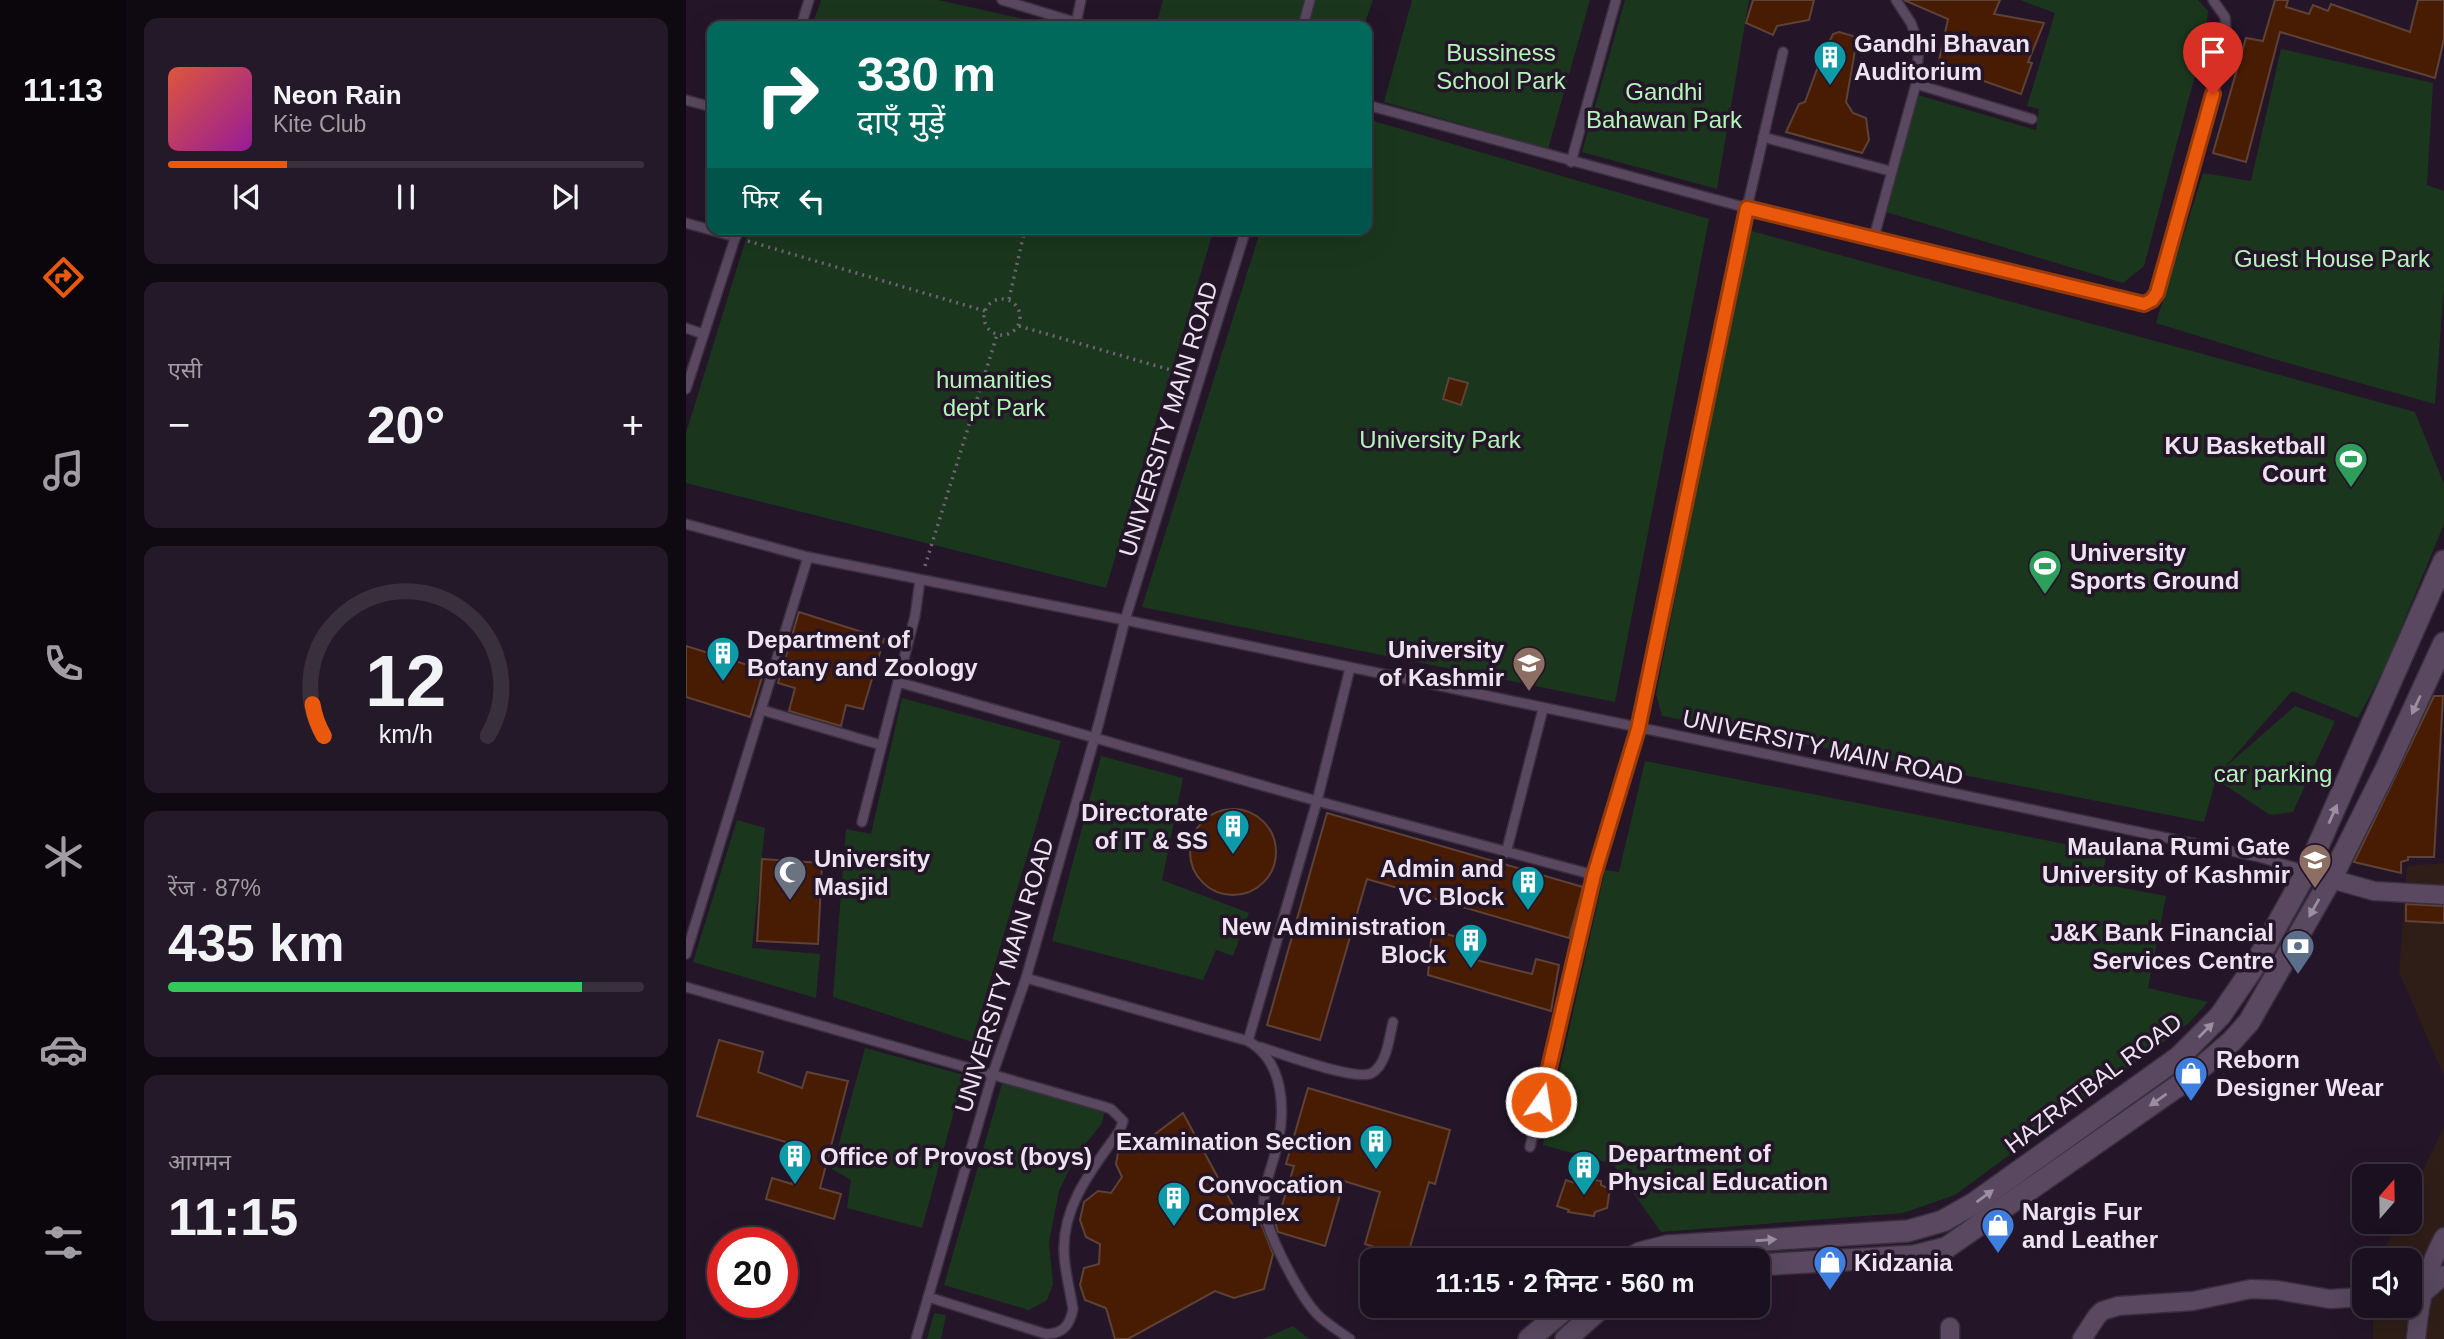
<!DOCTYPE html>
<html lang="hi">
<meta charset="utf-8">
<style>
:root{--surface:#1b101f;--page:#241928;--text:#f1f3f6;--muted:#a09da4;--line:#39303d;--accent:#ea580c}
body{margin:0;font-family:Helvetica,"Noto Sans Devanagari",sans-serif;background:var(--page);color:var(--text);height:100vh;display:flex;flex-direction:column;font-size:26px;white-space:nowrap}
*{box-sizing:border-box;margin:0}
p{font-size:23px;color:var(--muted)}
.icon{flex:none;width:38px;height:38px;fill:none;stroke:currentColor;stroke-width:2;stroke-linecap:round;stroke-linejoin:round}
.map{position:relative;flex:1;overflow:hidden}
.side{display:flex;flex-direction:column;gap:18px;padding:18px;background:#0f0911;width:560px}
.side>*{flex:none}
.banner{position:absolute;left:21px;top:21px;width:665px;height:214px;border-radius:14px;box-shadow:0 7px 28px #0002,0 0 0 2px var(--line);background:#00695c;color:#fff;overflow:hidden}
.needle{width:46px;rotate:20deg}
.buttons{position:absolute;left:1666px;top:1164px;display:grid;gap:14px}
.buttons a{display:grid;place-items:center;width:70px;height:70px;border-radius:14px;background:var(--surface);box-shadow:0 7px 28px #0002,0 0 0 2px var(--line);font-size:35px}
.speed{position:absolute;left:21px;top:1227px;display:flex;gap:14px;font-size:35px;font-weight:700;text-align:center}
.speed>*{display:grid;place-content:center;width:91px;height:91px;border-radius:50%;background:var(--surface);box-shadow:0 7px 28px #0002,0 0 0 2px var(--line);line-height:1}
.speed .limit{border:10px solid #d22;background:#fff;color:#111}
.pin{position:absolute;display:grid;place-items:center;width:60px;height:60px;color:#fff;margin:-72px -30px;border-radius:50% 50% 50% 0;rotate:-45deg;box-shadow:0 0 7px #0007}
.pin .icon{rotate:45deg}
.me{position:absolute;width:77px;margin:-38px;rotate:13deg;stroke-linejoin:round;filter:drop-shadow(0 0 5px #0008)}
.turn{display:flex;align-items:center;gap:24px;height:147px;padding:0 35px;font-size:32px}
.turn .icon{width:91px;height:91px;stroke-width:2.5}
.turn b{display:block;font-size:49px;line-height:60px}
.then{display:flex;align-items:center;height:66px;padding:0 35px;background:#0003;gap:14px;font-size:26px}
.big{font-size:52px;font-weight:600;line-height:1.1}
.side .card{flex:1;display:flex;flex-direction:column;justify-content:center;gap:10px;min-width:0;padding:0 24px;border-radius:14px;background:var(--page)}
.side .dial{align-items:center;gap:0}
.dial svg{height:182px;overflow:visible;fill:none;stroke:var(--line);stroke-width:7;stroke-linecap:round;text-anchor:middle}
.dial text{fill:var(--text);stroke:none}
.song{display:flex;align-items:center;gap:21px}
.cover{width:84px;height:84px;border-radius:10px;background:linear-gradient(135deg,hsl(10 70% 55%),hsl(300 70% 35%))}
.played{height:7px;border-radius:4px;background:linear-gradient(90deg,var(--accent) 25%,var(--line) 25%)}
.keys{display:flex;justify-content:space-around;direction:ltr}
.heat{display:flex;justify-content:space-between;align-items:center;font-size:38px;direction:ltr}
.charge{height:10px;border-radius:5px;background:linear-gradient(90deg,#34c759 87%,var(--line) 0)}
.trip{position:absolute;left:674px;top:1248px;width:410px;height:70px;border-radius:14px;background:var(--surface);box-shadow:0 7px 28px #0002,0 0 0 2px var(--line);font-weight:600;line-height:70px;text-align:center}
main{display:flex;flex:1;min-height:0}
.dock{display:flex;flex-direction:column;width:126px;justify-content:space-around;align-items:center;background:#0b060c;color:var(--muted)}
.dock .icon{width:49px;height:49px}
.dock .selected{color:var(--accent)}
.dock b{font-size:32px;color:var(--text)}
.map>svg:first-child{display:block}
</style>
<main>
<nav class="dock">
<b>11:13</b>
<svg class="icon selected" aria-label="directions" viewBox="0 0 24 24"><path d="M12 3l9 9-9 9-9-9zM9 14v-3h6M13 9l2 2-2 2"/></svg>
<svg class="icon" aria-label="music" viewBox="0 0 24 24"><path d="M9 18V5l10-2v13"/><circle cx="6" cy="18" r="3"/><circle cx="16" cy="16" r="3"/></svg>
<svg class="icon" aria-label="phone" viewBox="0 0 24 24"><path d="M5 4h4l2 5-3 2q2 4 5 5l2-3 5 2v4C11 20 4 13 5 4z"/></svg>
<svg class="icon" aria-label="climate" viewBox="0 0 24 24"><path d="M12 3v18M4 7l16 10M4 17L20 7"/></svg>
<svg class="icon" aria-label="car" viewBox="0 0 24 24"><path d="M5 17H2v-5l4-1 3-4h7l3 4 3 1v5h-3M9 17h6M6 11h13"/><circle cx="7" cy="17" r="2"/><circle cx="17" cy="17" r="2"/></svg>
<svg class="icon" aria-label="filters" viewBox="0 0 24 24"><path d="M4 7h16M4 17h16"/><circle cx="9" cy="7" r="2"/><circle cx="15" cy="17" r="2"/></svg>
</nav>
<section class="side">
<div class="card">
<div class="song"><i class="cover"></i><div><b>Neon Rain</b><p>Kite Club</p></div></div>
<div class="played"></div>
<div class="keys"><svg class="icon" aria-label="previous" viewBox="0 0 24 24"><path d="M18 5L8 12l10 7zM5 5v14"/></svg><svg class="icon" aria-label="pause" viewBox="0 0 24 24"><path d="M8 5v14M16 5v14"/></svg><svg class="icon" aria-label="next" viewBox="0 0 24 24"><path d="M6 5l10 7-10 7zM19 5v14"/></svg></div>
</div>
<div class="card"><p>एसी</p>
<div class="heat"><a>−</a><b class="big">20°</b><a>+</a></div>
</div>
<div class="card dial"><svg viewBox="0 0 100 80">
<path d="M14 69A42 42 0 1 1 86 69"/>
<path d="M14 69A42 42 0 0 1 9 55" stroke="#ea580c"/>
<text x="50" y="56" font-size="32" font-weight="700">12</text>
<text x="50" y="72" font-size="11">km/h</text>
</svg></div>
<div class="card"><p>रेंज · 87%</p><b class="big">435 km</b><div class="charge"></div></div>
<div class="card"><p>आगमन</p><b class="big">11:15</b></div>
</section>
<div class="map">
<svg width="1758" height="1339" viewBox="0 0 1758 1339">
<rect width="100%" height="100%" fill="#241529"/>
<g fill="#2f1e18">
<path d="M1758 863V1076L1713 972 1721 866Z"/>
<path d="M1758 1127V1339H1687V1306H1724V1260H1693L1712 1222H1724V1197Z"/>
</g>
<g fill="#1a371d">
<path d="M135 0H252L370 26H126Z"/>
<path d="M477 0H687L678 26H486L471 22Z"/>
<path d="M726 0H904L862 149 698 102Z"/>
<path d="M939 0H1063L1031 189 896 152Z"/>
<path d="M1334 0H1512L1522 11 1520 34 1458 266 1437 283 1200 212 1232 95 1350 130 1353 109 1341 106 1369 13Z"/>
<path d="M1595 49 1747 83 1741 185 1758 191V286L1749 404 1584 358 1470 323 1517 173 1565 181Z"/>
<path d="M681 119 1023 219 929 702 456 607 575 229H681Z"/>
<path d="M63 229H528L420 588 0 483V433Z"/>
<path d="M1062 230 1729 412 1758 484V524L1699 667 1672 718 1606 691 1537 769 1609 706 1649 721 1607 812 1584 815 1530 779 1518 822 976 716 970 694Z"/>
<path d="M216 698 375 741 286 1042 147 997 160 829 185 834Z"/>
<path d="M415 756 497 778 476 880 563 913 547 956 530 950 517 980 366 941Z"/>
<path d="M959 761 1420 852 1416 884 1480 896 1462 988 1522 1002 1503 1023 1269 1195 1217 1213 975 1232 927 1164 857 1145 919 870 933 872Z"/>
<path d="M51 820 79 828 66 948 134 954 130 998 7 962Z"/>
<path d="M179 1048 278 1075 236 1228 161 1208 165 1180 146 1169Z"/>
<path d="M317 1080 416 1109 418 1113 416 1123 388 1159 373 1191 363 1242 367 1284 361 1300 343 1310 258 1285Z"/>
<path d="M248 1313 260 1315 255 1339H241Z"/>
<path d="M607 1326 623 1339H577Z"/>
</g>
<g fill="#481c03" stroke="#5e4236" stroke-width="2">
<path d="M1067 0H1128L1123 20 1091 26 1087 35 1060 23Z"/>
<path d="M1218 0H1314L1308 14 1358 23 1342 62 1346 63 1335 94 1252 65 1262 19Z"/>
<path d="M1589 0H1602L1600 7 1623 14 1627 5 1642 11 1645 4 1724 32 1732 0H1758V39L1749 78 1594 32 1560 162 1527 153 1560 38 1577 41Z"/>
<path d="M1153 32 1167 36 1170 45 1160 102 1167 113 1180 118 1183 140 1176 153 1100 132 1113 104 1119 102 1133 64 1147 34Z"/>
<path d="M763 378 782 383 775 405 757 399Z"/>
<path d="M113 612 198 639 177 709 160 705 155 726 103 711 109 688 92 683Z"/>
<path d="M0 646 78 670 64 717 0 697Z"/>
<path d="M1748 696H1757L1748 857H1722V860L1715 862V873L1668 862Z"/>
<circle cx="547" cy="852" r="43"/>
<path d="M641 813 897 887 883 938 681 879 634 1040 581 1025Z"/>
<path d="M76 859 136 863 132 944 71 941Z"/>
<path d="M1720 904 1758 906V923L1720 921Z"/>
<path d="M746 930 771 937V944L788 948 790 960 846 974 850 959 873 965 865 1011 742 975Z"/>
<path d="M33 1040 77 1052 72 1072 116 1088 121 1072 162 1081 134 1188 155 1194 148 1219 80 1199 86 1178 106 1184 117 1147 11 1116Z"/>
<path d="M622 1088 764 1130 749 1184 743 1182 721 1257 679 1244 694 1192 658 1181 639 1246 592 1232 590 1225 608 1166 600 1164Z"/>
<path d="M497 1113 550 1211 571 1215 573 1218 587 1254 578 1289 548 1298 529 1291 442 1339H429L420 1308 399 1300 394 1285 398 1268 413 1264 414 1244 400 1237 394 1220 398 1202 412 1191 425 1193 436 1177 430 1164 433 1147 446 1137H465Z"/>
<path d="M889 1177 915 1181V1185L924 1189 921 1208 909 1212 908 1216 882 1212 883 1210 871 1206 880 1180 888 1183Z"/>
</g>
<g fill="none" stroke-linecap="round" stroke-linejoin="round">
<defs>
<g id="lane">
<path d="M316 0 402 26"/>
<path d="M390 23 395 0"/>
<path d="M115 26 123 0"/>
<path d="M617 26 624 0"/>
<path d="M1230 84 1346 119"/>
<path d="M0 100 26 107"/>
<path d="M681 105 1061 208 1458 304 1466 300 1471 294 1541 45 1539 17 1527 0"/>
<path d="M1077 137 1204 171"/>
<path d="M885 162 930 0"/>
<path d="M0 223 50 237"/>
<path d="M1188 237 1230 84 1233 45 1225 23 1210 0"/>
<path d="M0 328 17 334"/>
<path d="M0 389 52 229"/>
<path d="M0 524 122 557 439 620 1573 857 1621 871"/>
<path d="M212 682 631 801 908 875"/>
<path d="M76 710 195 745"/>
<path d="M176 822 229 616 234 580"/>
<path d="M820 853 857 709"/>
<path d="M0 954 122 557"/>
<path d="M340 978 562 1041C598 1061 600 1110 591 1146 587 1165 576 1188 578 1208 581 1234 613 1294 630 1313 639 1323 653 1331 664 1339"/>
<path d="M0 987 416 1106 425 1109 437 1121 434 1130C409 1166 377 1203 378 1250 378 1269 384 1290 387 1309 384 1325 377 1334 360 1334L242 1297"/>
<path d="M562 1041 631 801 664 668"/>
<path d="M574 1047C594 1053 670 1082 686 1073 701 1064 703 1038 707 1022"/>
<path d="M844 1147 908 875 952 728 1061 208 1097 52"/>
<path d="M230 1339 307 1073 340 978 412 726 439 620 560 229"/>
</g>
<g id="street">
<path d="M1645 879 1688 891 1758 895"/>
<path d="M1734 1296 1758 1275"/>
<path d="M1264 1327V1339"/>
<path d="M1396 1339 1411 1316 1416 1311 1432 1306 1507 1301 1565 1289 1591 1290 1644 1299 1678 1297"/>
<path d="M1730 1339C1734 1299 1739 1273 1758 1237"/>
</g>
<g id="secondary">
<path d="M941 1260 954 1253 981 1246 1222 1231 1257 1221 1287 1204 1493 1057 1534 1016 1567 968 1621 871 1758 561"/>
<path d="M1071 1265 1228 1256 1260 1248 1502 1079 1546 1041 1563 1022 1645 879 1700 769 1758 643"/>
<path d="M843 1339 883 1306"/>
<path d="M880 1339 917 1306"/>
</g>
</defs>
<use href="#lane" stroke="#3a2f3e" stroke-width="12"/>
<use href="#street" stroke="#3a2f3e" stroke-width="21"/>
<use href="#secondary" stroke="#3a2f3e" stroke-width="24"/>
<g stroke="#716375" stroke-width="3.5" stroke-dasharray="2 5" stroke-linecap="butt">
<path d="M62 241 299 311"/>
<circle cx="316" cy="317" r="18"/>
<path d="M323 299 339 229"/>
<path d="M333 326 502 375"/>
<path d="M239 566 311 335"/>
</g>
<use href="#lane" stroke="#59485f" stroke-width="9"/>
<use href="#street" stroke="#59485f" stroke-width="18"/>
<use href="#secondary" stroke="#59485f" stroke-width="21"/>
</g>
<defs><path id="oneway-solid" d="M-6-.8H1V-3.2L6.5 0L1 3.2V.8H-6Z" transform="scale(1.75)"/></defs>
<g fill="#9c8ea1">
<use href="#oneway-solid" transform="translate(1730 705) rotate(115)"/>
<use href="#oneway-solid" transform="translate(1647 814) rotate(-66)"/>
<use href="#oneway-solid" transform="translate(1628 908) rotate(119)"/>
<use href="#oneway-solid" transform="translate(1520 1030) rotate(-45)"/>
<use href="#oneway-solid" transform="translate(1472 1100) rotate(145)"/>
<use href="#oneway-solid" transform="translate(1299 1196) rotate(-36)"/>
<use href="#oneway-solid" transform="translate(1080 1240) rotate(-4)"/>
</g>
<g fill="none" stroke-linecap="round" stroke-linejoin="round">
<defs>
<path id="route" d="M855 1102 908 875 952 729 1061 208 1458 304 1466 300 1471 293 1527 94"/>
</defs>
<use href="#route" stroke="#983908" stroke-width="18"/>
<use href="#route" stroke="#ea580c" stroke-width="12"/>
</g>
<defs>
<symbol id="building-pin" viewBox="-11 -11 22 30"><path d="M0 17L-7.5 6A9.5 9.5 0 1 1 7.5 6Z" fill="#0f9aa8" stroke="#241529"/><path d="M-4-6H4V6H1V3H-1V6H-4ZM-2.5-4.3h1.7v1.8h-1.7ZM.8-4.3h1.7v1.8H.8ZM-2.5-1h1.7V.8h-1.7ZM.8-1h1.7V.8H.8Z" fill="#fff"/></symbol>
<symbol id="stadium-pin" viewBox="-11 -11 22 30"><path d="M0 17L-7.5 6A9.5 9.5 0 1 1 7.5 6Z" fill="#2e9e5b" stroke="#241529"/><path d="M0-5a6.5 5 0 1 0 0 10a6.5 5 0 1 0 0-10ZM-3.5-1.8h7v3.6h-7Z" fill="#fff"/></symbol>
<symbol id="university-pin" viewBox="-11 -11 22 30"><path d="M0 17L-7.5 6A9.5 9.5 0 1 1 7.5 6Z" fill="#8d6e63" stroke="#241529"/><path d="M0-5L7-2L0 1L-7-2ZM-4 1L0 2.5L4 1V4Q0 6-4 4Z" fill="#fff"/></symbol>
<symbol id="mosque-pin" viewBox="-11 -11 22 30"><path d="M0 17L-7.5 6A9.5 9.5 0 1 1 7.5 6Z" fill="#6b7280" stroke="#241529"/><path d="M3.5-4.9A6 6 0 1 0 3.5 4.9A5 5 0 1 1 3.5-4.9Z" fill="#fff"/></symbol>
<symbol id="bank-pin" viewBox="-11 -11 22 30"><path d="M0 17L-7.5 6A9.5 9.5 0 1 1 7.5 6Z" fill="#5c6f8a" stroke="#241529"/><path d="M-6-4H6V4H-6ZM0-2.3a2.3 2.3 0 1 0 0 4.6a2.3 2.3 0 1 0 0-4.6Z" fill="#fff"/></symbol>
<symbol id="shop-pin" viewBox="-11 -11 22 30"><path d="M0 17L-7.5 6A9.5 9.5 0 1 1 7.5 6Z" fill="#3f7fe0" stroke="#241529"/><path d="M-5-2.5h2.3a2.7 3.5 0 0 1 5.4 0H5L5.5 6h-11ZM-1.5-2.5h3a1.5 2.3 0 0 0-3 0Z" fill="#fff"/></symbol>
</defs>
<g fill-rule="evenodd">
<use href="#building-pin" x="1125" y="38" width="38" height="52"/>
<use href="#stadium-pin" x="1646" y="440" width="38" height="52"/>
<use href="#stadium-pin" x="1340" y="547" width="38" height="52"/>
<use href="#building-pin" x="18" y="634" width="38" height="52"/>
<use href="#university-pin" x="824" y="644" width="38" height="52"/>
<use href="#building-pin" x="528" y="807" width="38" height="52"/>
<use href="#university-pin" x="1610" y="841" width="38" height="52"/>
<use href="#mosque-pin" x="85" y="853" width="38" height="52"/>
<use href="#building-pin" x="823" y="863" width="38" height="52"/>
<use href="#building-pin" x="766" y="921" width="38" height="52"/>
<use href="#bank-pin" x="1593" y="927" width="38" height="52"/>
<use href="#shop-pin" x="1486" y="1054" width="38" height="52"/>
<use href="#building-pin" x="671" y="1122" width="38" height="52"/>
<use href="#building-pin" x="90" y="1137" width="38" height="52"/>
<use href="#building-pin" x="879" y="1148" width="38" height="52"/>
<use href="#building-pin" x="469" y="1179" width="38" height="52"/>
<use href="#shop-pin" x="1293" y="1206" width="38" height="52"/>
<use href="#shop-pin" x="1125" y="1243" width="38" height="52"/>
</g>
<g text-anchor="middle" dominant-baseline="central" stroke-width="7" stroke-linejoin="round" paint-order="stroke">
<g font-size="24" font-weight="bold" fill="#eee3f1" stroke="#241529" text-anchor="start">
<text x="1168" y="43">Gandhi Bhavan<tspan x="1168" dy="28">Auditorium</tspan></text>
<text x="1640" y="445" text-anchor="end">KU Basketball<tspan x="1640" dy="28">Court</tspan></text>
<text x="1384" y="552">University<tspan x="1384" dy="28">Sports Ground</tspan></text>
<text x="61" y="639">Department of<tspan x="61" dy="28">Botany and Zoology</tspan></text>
<text x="818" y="649" text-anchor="end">University<tspan x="818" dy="28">of Kashmir</tspan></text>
<text x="522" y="812" text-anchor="end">Directorate<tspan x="522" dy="28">of IT &amp; SS</tspan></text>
<text x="1604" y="846" text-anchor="end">Maulana Rumi Gate<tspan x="1604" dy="28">University of Kashmir</tspan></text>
<text x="128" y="858">University<tspan x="128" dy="28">Masjid</tspan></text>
<text x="818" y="868" text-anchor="end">Admin and<tspan x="818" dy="28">VC Block</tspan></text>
<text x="760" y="926" text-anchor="end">New Administration<tspan x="760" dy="28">Block</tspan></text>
<text x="1588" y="932" text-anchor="end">J&amp;K Bank Financial<tspan x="1588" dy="28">Services Centre</tspan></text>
<text x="1530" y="1059">Reborn<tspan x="1530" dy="28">Designer Wear</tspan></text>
<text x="666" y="1141" text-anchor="end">Examination Section</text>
<text x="922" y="1153">Department of<tspan x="922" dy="28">Physical Education</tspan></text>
<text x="134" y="1156">Office of Provost (boys)</text>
<text x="512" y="1184">Convocation<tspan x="512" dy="28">Complex</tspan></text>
<text x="1336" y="1211">Nargis Fur<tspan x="1336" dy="28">and Leather</tspan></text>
<text x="1168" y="1262">Kidzania</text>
</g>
<g font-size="24" fill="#b3f5b7" stroke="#241529">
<text x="815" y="52">Bussiness<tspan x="815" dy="28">School Park</tspan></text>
<text x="978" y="91">Gandhi<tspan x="978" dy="28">Bahawan Park</tspan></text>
<text x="1646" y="258">Guest House Park</text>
<text x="308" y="379">humanities<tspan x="308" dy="28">dept Park</tspan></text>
<text x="754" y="439">University Park</text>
<text x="1587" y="773">car parking</text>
</g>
<g font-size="24" fill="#eee3f1" stroke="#241529">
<text transform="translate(482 419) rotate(-73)">UNIVERSITY MAIN ROAD</text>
<text transform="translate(1137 747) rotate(12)">UNIVERSITY MAIN ROAD</text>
<text transform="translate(318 975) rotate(-73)">UNIVERSITY MAIN ROAD</text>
<text transform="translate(1407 1083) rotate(-37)">HAZRATBAL ROAD</text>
</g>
</g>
</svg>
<div class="buttons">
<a><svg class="needle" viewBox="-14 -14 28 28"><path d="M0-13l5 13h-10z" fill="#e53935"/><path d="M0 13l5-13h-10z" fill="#a09da4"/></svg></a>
<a><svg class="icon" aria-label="sound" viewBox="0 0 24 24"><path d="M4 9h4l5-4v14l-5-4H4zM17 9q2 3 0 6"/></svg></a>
</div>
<div class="speed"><div class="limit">20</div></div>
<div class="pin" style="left:1527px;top:94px;background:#d93025"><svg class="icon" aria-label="arrive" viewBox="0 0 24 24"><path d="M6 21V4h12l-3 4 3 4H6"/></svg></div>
<svg class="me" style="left:855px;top:1102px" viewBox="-20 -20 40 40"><circle r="17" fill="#ea580c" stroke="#fff" stroke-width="3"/><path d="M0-11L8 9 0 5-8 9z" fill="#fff"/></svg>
<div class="trip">11:15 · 2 मिनट · 560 m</div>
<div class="banner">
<div class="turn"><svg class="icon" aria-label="right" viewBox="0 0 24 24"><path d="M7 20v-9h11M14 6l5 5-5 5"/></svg><div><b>330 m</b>दाएँ मुड़ें</div></div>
<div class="then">फिर<svg class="icon" aria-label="left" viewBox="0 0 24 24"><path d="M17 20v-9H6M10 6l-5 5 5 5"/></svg></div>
</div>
</div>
</main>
